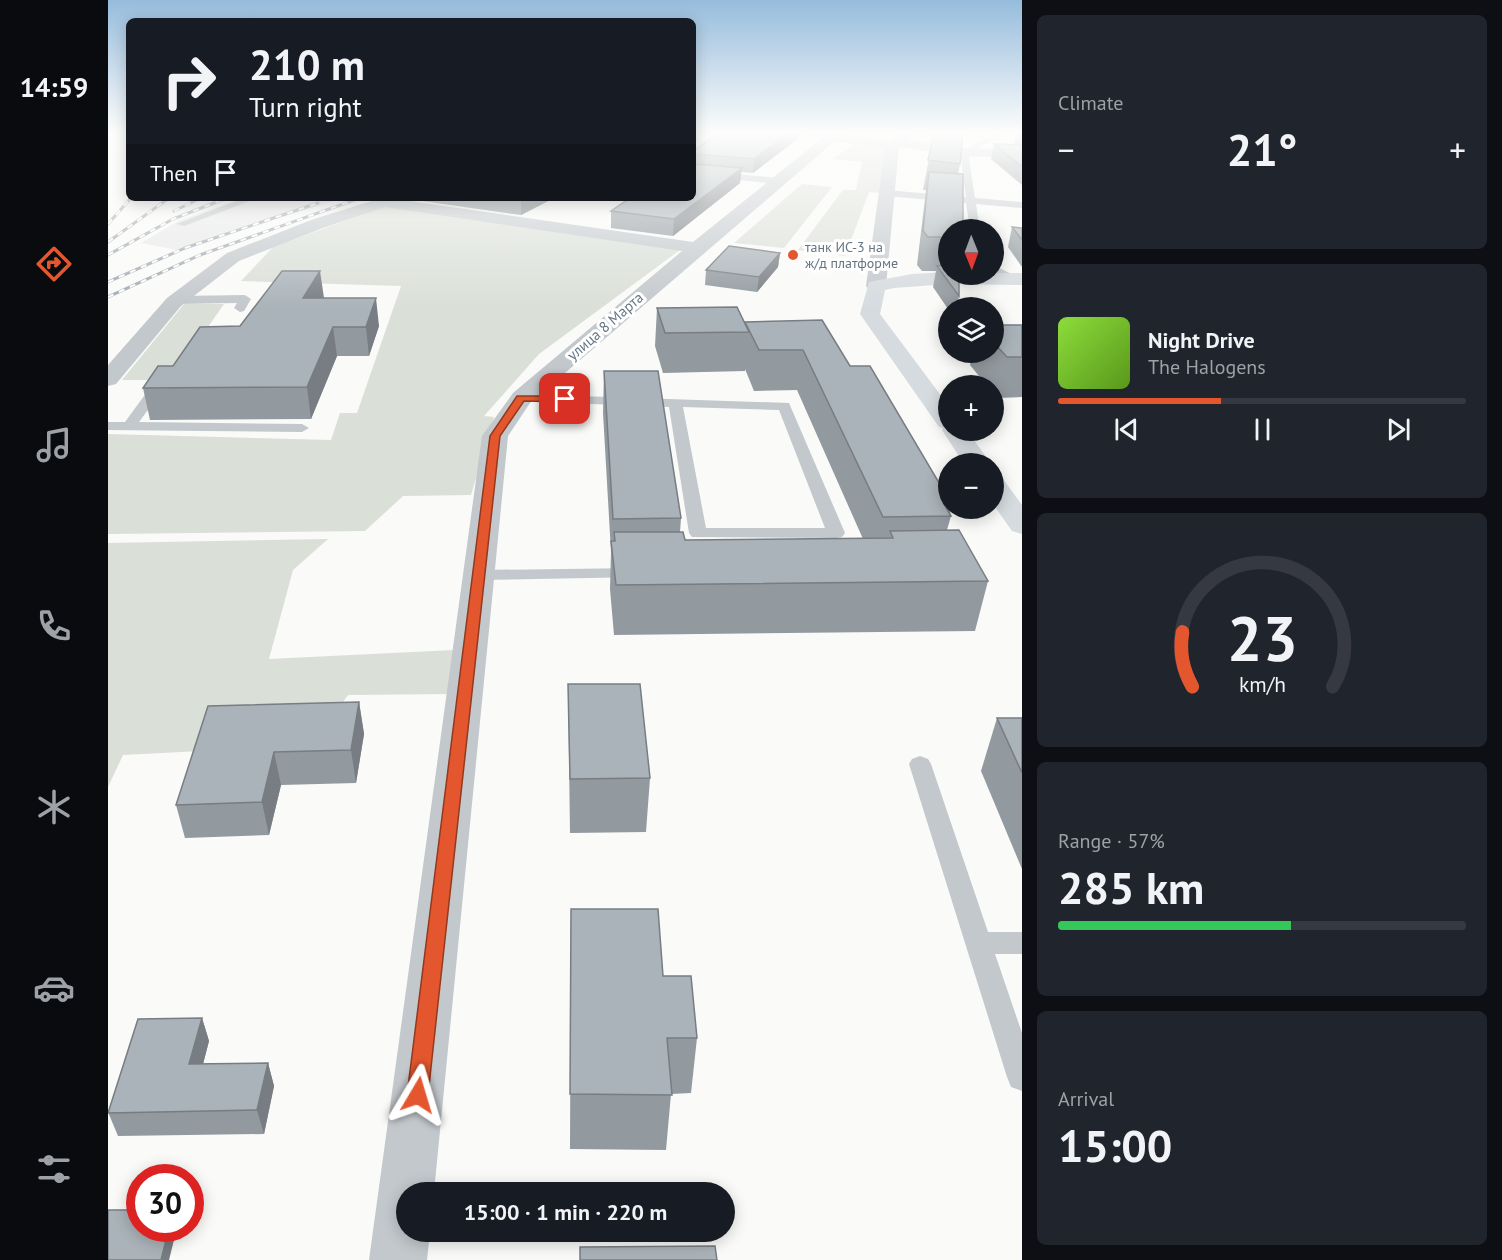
<!DOCTYPE html>
<meta charset="utf-8">
<style>
:root{--surface:#171b24;--page:#20242c;--text:#f1f3f6;--muted:#9ea1a6;--line:#363941;--accent:#e4572e}
body{margin:0;font-family:"PT Sans",sans-serif;background:var(--page);color:var(--text);height:100vh;display:flex;flex-direction:column;font-size:22px;white-space:nowrap}
*{box-sizing:border-box;margin:0}
p{font-size:20px;color:var(--muted)}
.icon{flex:none;width:33px;height:33px;fill:none;stroke:currentColor;stroke-width:2;stroke-linecap:round;stroke-linejoin:round}
.map{position:relative;flex:1;overflow:hidden}
.side{display:flex;flex-direction:column;gap:15px;padding:15px;background:#0d0f14;width:480px}
.side>*{flex:none}
.hud{position:absolute;left:18px;top:18px;width:570px;height:183px;border-radius:9px;box-shadow:0 3px 15px #0003;background:#171b24;color:var(--text);overflow:hidden}
.needle{width:39px;rotate:179deg}
.tools{position:absolute;left:830px;top:219px;display:grid;gap:12px}
.tools a{display:grid;place-items:center;width:66px;height:66px;border-radius:50%;background:var(--surface);box-shadow:0 3px 15px #0003;font-size:30px}
.speed{position:absolute;left:18px;top:1164px;display:flex;gap:12px;font-size:30px;font-weight:700;text-align:center}
.speed>*{display:grid;place-content:center;width:78px;height:78px;border-radius:50%;background:var(--surface);box-shadow:0 3px 15px #0003;line-height:1}
.speed .limit{border:9px solid #d22;background:#fff;color:#111}
.pin{position:absolute;display:grid;place-items:center;width:51px;height:51px;color:#fff;margin:-26px;border-radius:12px;box-shadow:0 3px 9px #0006}
.me{position:absolute;width:66px;margin:-33px;rotate:7deg;stroke-linejoin:round;filter:drop-shadow(0 0 4px #0008)}
.turn{display:flex;align-items:center;gap:21px;height:126px;padding:0 24px;font-size:27px}
.turn .icon{width:78px;height:78px;stroke-width:2.5}
.turn b{display:block;font-size:42px;line-height:51px}
.then{display:flex;align-items:center;height:57px;padding:0 24px;background:#0003;gap:12px;font-size:22px}
.big{font-size:45px;font-weight:700;line-height:1.1}
.side .card{flex:1;display:flex;flex-direction:column;justify-content:center;gap:9px;min-width:0;padding:0 21px;border-radius:9px;background:var(--page)}
.side .dial{align-items:center;gap:0}
.dial svg{height:156px;overflow:visible;fill:none;stroke:var(--line);stroke-width:7;stroke-linecap:round;text-anchor:middle}
.dial text{fill:var(--text);stroke:none}
.song{display:flex;align-items:center;gap:18px}
.cover{width:72px;height:72px;border-radius:9px;background:linear-gradient(135deg,hsl(90 70% 55%),hsl(90 70% 35%))}
.played{height:6px;border-radius:3px;background:linear-gradient(90deg,var(--accent) 40%,var(--line) 40%)}
.keys{display:flex;justify-content:space-around;direction:ltr}
.heat{display:flex;justify-content:space-between;align-items:center;font-size:33px;direction:ltr}
.charge{height:9px;border-radius:4px;background:linear-gradient(90deg,#34c759 57%,var(--line) 0)}
.trip{position:absolute;left:288px;top:1182px;width:339px;height:60px;border-radius:30px;background:var(--surface);box-shadow:0 3px 15px #0003;font-weight:700;line-height:60px;text-align:center}
main{display:flex;flex:1;min-height:0}
.menu{display:flex;flex-direction:column;width:108px;justify-content:space-around;align-items:center;background:#090b0e;color:var(--muted)}
.menu .icon{width:42px;height:42px}
.menu .active{color:var(--accent)}
.menu b{font-size:27px;color:var(--text)}
.map>svg:first-child{display:block}
</style>
<main>
<nav class="menu">
<b>14:59</b>
<svg class="icon active" aria-label="directions" viewBox="0 0 24 24"><path d="M12 3l9 9-9 9-9-9zM9 14v-3h6M13 9l2 2-2 2"/></svg>
<svg class="icon" aria-label="music" viewBox="0 0 24 24"><path d="M9 18V5l10-2v13"/><circle cx="6" cy="18" r="3"/><circle cx="16" cy="16" r="3"/></svg>
<svg class="icon" aria-label="phone" viewBox="0 0 24 24"><path d="M5 4h4l2 5-3 2q2 4 5 5l2-3 5 2v4C11 20 4 13 5 4z"/></svg>
<svg class="icon" aria-label="climate" viewBox="0 0 24 24"><path d="M12 3v18M4 7l16 10M4 17L20 7"/></svg>
<svg class="icon" aria-label="car" viewBox="0 0 24 24"><path d="M5 17H2v-5l4-1 3-4h7l3 4 3 1v5h-3M9 17h6M6 11h13"/><circle cx="7" cy="17" r="2"/><circle cx="17" cy="17" r="2"/></svg>
<svg class="icon" aria-label="filters" viewBox="0 0 24 24"><path d="M4 7h16M4 17h16"/><circle cx="9" cy="7" r="2"/><circle cx="15" cy="17" r="2"/></svg>
</nav>
<div class="map">
<svg width="914" height="1260" viewBox="0 0 914 1260">
<rect width="100%" height="100%" fill="#fafaf8"/>
<path fill="#e8e9e9" d="M135 198H234L70 250 33 243 70 221Z"/>
<g fill="#dadfd7">
<path d="M748 143 777 146 773 193 761 192 737 256 690 250 735 190H748L754 162 725 159Z"/>
<path d="M694 184 724 187 676 248 626 243Z"/>
<path d="M278 206 572 250 431 354 376 416 386 417 363 495 295 496 257 531 0 534V434L223 440 232 413H249L293 286 133 281 165 247Z"/>
<path d="M76 304H116L63 380H14Z"/>
<path d="M220 539 185 570 161 659 346 650 342 694 240 695 219 725 92 751 15 755 0 787V543Z"/>
</g>
<g fill="none" stroke-linecap="round" stroke-linejoin="round">
<g fill="#c3c8cc" fill-rule="evenodd">
<path d="M674 132H703L729 137 725 139Z"/>
<path d="M890 132H901L860 153 867 198 914 202V208L868 204 872 230H862L858 203 778 196 773 193 778 190 858 197 852 152Z"/>
<path d="M585 170 671 178 675 181 671 184 585 176Z"/>
<path d="M136 198H150L76 226 68 224Z"/>
<path d="M885 265 910 277 912 279 906 282 885 272Z"/>
<path d="M137 295 143 299 136 311 132 312 126 308 129 303 70 304 64 300 70 296Z"/>
<path d="M49 384 56 388 31 422 194 424 201 428 194 432 0 430V422H17L44 385Z"/>
<path d="M413 394 681 403 737 533 734 537 728 538 584 537 581 533 561 407 408 401 406 398ZM575 407 671 410 717 528H598Z"/>
<path d="M530 568 536 569 539 573 536 577 371 580 365 579 362 575 365 571 371 570Z"/>
<path d="M812 756 820 759 823 764 880 932H914V954H887L914 1033V1091L903 1087 899 1077 801 764 804 759Z"/>
</g>
<path fill="#c3c8cc" fill-rule="evenodd" d="M722 132H736L735 134 781 141 793 132H808L800 140 856 148 914 150V158L856 156 791 147 778 286 775 290H761L758 286 777 148 727 141 422 403 400 436 326 1192H298V1232H322L319 1260H261L374 436 405 393 574 251 277 207 215 228 131 261 73 306 8 384 0 386V365L59 298 119 253 203 220 270 199 281 198 585 242Z"/>
<g fill="#d6dbdf" fill-rule="evenodd">
<path d="M840 272V274L914 273V285L840 284 786 288 777 290 772 314 840 405V430H859L883 464H856L834 430 835 428 831 427 752 314 761 282 804 274Z"/>
<path d="M885 477 895 479 914 505V534L904 531 885 504Z"/>
</g>
<defs>
<g id="rail">
<path d="M66 211 93 198"/>
<path d="M0 224 23 198"/>
<path d="M0 242 61 198"/>
<path d="M0 255 65 219 119 198"/>
<path d="M0 282 77 248 210 203"/>
<path d="M0 297 92 255 252 198"/>
</g>
</defs>
<use href="#rail" stroke="#a2aab0" stroke-width="3"/>
<use href="#rail" stroke="#fff" stroke-width="2" stroke-dasharray="6" stroke-linecap="butt"/>
</g>
<g fill="#929a9f">
<path d="M826 132 852 164 840 230V274L851 296 849 308H840V309L825 287 828 271H814L809 265 818 190H815Z"/>
<path d="M908 132H914V185L883 159 886 144 906 145Z"/>
<path d="M692 137 645 173 633 172 632 183 565 236 503 228V211L585 198V154Z"/>
<path d="M293 198H446L413 215Z"/>
<path d="M904 227 914 228V267L900 247Z"/>
<path d="M672 253 670 267 649 292 597 285 598 270Z"/>
<path d="M216 298 271 326 261 356H229L203 419 42 420 35 388 65 366 132 326Z"/>
<path d="M549 308 637 324 742 366 840 498V508H843L842 515 843 516 839 530 880 581 867 631 506 635 502 589 503 552 495 413 496 371 573 518 572 532 577 540 755 539 689 390 646 391 637 369V371L555 373 547 346Z"/>
<path d="M885 325H914V397L889 398 885 393V386H879L862 365 865 352H885Z"/>
<path d="M460 684 542 778 538 832 462 833Z"/>
<path d="M251 702 256 734 248 783 173 785 161 835 77 838 68 805Z"/>
<path d="M889 718H914V869L873 771Z"/>
<path d="M463 909 555 976 589 1038 583 1093 563 1094 558 1150 462 1149Z"/>
<path d="M94 1018 101 1041 95 1064 160 1063 166 1086 156 1134 10 1136 0 1112Z"/>
</g>
<g fill="#777d82">
<path d="M682 132H693L692 137 645 173 646 159Z"/>
<path d="M634 168 632 183 565 236 566 219Z"/>
<path d="M413 198H446L413 215Z"/>
<path d="M672 253 670 267 649 292 651 277Z"/>
<path d="M212 271 216 298H195Z"/>
<path d="M268 298 271 326 261 356 258 327Z"/>
<path d="M225 327 229 356 203 419 199 387Z"/>
<path d="M251 702 256 734 248 783 243 750Z"/>
<path d="M166 752 173 785 161 835 154 802Z"/>
<path d="M94 1018 101 1041 89 1087 81 1064Z"/>
<path d="M160 1063 166 1086 156 1134 149 1110Z"/>
<path d="M61 1228H69L61 1260H53Z"/>
</g>
<g fill="#aab3b9" stroke="#777d82" stroke-width="1.5">
<path d="M612 132H682L646 159 585 154V151Z"/>
<path d="M826 132H855L852 164 820 160Z"/>
<path d="M886 144 914 145V167Z"/>
<path d="M585 158 586 164 634 168 566 219 503 211 522 198H585Z"/>
<path d="M821 172 855 174V230H840V237H820L815 231Z"/>
<path d="M904 227 914 228V240Z"/>
<path d="M621 246 672 253 651 277 598 270Z"/>
<path d="M840 265V274H851V296L829 266Z"/>
<path d="M174 271H212L195 298H268L258 327H225L199 387 35 388 50 366H65L92 327 132 326Z"/>
<path d="M629 307 641 332 557 333 549 308Z"/>
<path d="M714 320 742 366H762L840 498V504H836L843 516 775 517 695 350H651L637 322Z"/>
<path d="M885 325H914V357H899L885 342Z"/>
<path d="M496 371H550L573 518 505 519Z"/>
<path d="M851 530 880 581 508 585 503 541H507L506 532H575L577 540 785 538 782 531Z"/>
<path d="M460 684H532L542 778 462 779Z"/>
<path d="M251 702 243 750 166 752 154 802 68 805 100 706Z"/>
<path d="M889 718H914V773Z"/>
<path d="M463 909H550L555 976H583L589 1038H559L564 1095 462 1094Z"/>
<path d="M94 1018 81 1064 160 1063 149 1110 0 1113 30 1019Z"/>
<path d="M0 1210H32V1228H61L53 1260H0Z"/>
<path d="M607 1246 609 1260H472V1247Z"/>
</g>
<linearGradient id="sky" x2="0" y2="1"><stop stop-color="#96bcdc"/><stop offset="0.43" stop-color="#fdfdfc"/><stop offset="1" stop-color="#fdfdfc" stop-opacity="0"/></linearGradient>
<rect width="914" height="309" fill="url(#sky)"/>
<path fill="#e4572e" stroke="#94391e" stroke-width="1.5" d="M409 396H457L462 399 457 402 416 401 392 436 320 1095 317 1102 310 1105 302 1102 299 1095 382 436Z"/>
<circle fill="#e4572e" stroke="#fff" stroke-width="2" cx="685" cy="255" r="6"/>
<g text-anchor="middle" dominant-baseline="central" stroke-width="6" stroke-linejoin="round" paint-order="stroke">
<g font-size="14" fill="#657683" stroke="#fff" text-anchor="start">
<text x="697" y="247">танк ИС-3 на<tspan x="697" dy="16">ж/д платформе</tspan></text>
</g>
<g font-size="15" fill="#657683" stroke="#fff">
<text transform="translate(497 326) rotate(-41)">улица 8 Марта</text>
</g>
</g>
</svg>
<div class="tools">
<a><svg class="needle" viewBox="-14 -14 28 28"><path d="M0-13l5 13h-10z" fill="#e53935"/><path d="M0 13l5-13h-10z" fill="#9ea1a6"/></svg></a>
<a><svg class="icon" aria-label="layers" viewBox="0 0 24 24"><path d="M12 4l9 5-9 5-9-5zM3 14l9 5 9-5"/></svg></a>
<a>+</a>
<a>−</a>
</div>
<div class="speed"><div class="limit">30</div></div>
<div class="pin" style="left:457px;top:399px;background:#d93025"><svg class="icon" aria-label="arrive" viewBox="0 0 24 24"><path d="M6 21V4h12l-3 4 3 4H6"/></svg></div>
<svg class="me" style="left:310px;top:1095px" viewBox="-20 -20 40 40"><path d="M0-17L14 15 0 8-14 15z" fill="#e4572e" stroke="#fff" stroke-width="4"/></svg>
<div class="trip">15:00 · 1 min · 220 m</div>
<div class="hud">
<div class="turn"><svg class="icon" aria-label="right" viewBox="0 0 24 24"><path d="M7 20v-9h11M14 6l5 5-5 5"/></svg><div><b>210 m</b>Turn right</div></div>
<div class="then">Then<svg class="icon" aria-label="arrive" viewBox="0 0 24 24"><path d="M6 21V4h12l-3 4 3 4H6"/></svg></div>
</div>
</div>
<section class="side">
<div class="card"><p>Climate</p>
<div class="heat"><a>−</a><b class="big">21°</b><a>+</a></div>
</div>
<div class="card">
<div class="song"><i class="cover"></i><div><b>Night Drive</b><p>The Halogens</p></div></div>
<div class="played"></div>
<div class="keys"><svg class="icon" aria-label="previous" viewBox="0 0 24 24"><path d="M18 5L8 12l10 7zM5 5v14"/></svg><svg class="icon" aria-label="pause" viewBox="0 0 24 24"><path d="M8 5v14M16 5v14"/></svg><svg class="icon" aria-label="next" viewBox="0 0 24 24"><path d="M6 5l10 7-10 7zM19 5v14"/></svg></div>
</div>
<div class="card dial"><svg viewBox="0 0 100 80">
<path d="M14 69A42 42 0 1 1 86 69"/>
<path d="M14 69A42 42 0 0 1 9 41" stroke="#e4572e"/>
<text x="50" y="56" font-size="32" font-weight="700">23</text>
<text x="50" y="72" font-size="11">km/h</text>
</svg></div>
<div class="card"><p>Range · 57%</p><b class="big">285 km</b><div class="charge"></div></div>
<div class="card"><p>Arrival</p><b class="big">15:00</b></div>
</section>
</main>
